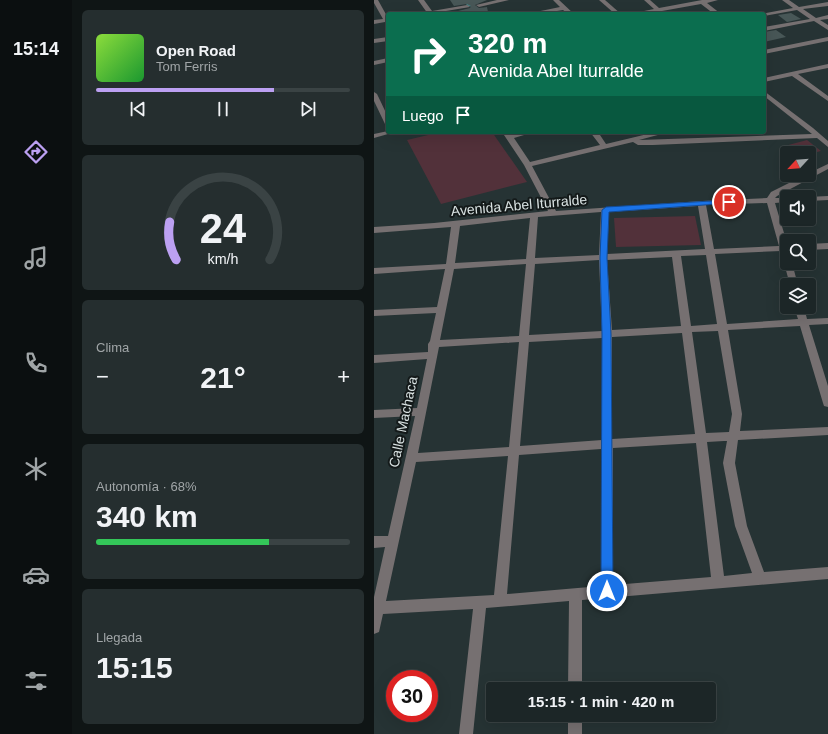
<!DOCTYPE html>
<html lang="es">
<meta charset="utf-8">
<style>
:root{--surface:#1c2627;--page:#252e2f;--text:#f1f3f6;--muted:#a0a5a7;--line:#3a4344;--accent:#bca0f2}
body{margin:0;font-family:Arial,sans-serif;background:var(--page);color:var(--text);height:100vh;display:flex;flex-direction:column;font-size:15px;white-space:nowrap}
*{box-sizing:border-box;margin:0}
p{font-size:13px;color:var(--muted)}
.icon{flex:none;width:22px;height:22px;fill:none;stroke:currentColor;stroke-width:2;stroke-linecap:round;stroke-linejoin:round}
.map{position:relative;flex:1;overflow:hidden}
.drawer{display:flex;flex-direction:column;gap:10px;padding:10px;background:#0f1515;width:302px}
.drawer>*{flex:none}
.guide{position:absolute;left:12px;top:12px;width:380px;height:122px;border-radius:4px;box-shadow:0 4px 16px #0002,0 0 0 1px var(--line);background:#0b6e4f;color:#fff;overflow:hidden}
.needle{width:26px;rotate:244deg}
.controls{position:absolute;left:406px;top:146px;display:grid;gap:8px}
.controls a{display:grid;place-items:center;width:36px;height:36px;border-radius:4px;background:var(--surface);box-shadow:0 4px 16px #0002,0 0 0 1px var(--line);font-size:20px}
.speed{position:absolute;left:12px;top:670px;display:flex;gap:8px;font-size:20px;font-weight:700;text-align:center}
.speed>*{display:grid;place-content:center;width:52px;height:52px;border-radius:50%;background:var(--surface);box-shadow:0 4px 16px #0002,0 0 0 1px var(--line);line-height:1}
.speed .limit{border:6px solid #d22;background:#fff;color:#111}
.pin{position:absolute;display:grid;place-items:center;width:34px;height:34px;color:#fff;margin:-17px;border:2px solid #fff;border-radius:50%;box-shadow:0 1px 4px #0007}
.me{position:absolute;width:44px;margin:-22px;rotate:0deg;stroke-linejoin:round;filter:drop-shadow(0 0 3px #0008)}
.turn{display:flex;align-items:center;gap:14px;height:84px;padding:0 16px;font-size:18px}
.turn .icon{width:52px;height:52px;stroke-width:2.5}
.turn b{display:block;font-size:28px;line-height:34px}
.then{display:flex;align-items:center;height:38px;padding:0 16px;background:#0003;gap:8px;font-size:15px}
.big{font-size:30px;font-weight:800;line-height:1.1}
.drawer .tile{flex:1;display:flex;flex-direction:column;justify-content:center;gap:6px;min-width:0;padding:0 14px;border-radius:6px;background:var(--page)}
.drawer .dial{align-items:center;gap:0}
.dial svg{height:104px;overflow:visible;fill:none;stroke:var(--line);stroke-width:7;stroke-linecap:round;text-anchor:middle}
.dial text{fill:var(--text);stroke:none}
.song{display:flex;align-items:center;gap:12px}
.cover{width:48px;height:48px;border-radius:6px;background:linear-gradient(135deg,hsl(90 70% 55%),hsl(130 70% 35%))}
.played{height:4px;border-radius:2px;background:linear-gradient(90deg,var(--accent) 70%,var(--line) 70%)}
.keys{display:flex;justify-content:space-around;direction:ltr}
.heat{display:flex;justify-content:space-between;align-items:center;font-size:22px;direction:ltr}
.charge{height:6px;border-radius:3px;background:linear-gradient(90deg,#34c759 68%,var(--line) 0)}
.trip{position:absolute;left:112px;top:682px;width:230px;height:40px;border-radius:4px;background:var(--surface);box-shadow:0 4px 16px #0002,0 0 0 1px var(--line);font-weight:800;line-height:40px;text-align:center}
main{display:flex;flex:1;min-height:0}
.tabs{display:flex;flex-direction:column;width:72px;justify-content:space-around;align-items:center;background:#0b0f10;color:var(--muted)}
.tabs .icon{width:28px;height:28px}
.tabs .selected{color:var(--accent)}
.tabs b{font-size:18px;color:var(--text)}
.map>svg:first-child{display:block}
</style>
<main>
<nav class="tabs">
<b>15:14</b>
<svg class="icon selected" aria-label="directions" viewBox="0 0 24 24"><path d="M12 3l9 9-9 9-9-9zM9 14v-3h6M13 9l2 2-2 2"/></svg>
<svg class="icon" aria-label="music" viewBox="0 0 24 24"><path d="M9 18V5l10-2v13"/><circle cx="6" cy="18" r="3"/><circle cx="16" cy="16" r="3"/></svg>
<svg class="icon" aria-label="phone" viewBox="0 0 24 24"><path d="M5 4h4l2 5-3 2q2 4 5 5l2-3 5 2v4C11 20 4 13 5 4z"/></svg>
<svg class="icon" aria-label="climate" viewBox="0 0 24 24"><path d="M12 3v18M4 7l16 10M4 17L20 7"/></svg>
<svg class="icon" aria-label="car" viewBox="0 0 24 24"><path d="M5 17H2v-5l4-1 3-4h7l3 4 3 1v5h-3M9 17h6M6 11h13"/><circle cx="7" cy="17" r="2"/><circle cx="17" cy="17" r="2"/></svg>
<svg class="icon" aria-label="filters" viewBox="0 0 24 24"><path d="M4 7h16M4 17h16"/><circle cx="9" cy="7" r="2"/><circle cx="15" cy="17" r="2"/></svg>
</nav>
<section class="drawer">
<div class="tile">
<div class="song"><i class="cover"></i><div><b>Open Road</b><p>Tom Ferris</p></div></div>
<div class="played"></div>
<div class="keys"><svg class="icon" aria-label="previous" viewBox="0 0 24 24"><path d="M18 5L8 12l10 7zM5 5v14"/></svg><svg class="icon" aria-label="pause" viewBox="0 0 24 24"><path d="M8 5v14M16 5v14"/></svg><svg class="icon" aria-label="next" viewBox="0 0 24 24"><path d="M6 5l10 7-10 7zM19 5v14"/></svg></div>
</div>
<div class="tile dial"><svg viewBox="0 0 100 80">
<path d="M14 69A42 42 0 1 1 86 69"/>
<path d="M14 69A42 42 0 0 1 9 40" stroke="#bca0f2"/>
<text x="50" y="56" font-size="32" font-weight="700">24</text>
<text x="50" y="72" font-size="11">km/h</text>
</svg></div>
<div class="tile"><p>Clima</p>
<div class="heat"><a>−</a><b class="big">21°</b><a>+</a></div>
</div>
<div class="tile"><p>Autonomía · 68%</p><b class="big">340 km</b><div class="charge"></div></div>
<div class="tile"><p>Llegada</p><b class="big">15:15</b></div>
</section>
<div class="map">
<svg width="454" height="734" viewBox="0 0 454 734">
<rect width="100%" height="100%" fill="#263334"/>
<g fill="#52313a">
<path d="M67 132H118L153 182 67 204 33 140Z"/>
<path d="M433 140 447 151 435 154V153H414L407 147Z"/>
<path d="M321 216 327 245 242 247 240 218Z"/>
</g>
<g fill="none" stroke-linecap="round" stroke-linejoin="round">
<g stroke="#478283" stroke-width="2">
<path d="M90 0 94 5 100 6"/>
<path d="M108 11 117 14"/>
</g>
</g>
<g fill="#485757">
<path d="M76 0H113L101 5 105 8 113 7 114 12 86 14 84 11 96 8 97 6 93 4 80 6Z"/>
<path d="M417 13 427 19 413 22 404 15Z"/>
<path d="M402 30 412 37 390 42V32Z"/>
</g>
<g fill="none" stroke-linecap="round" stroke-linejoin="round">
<g fill="#767071" fill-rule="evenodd">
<path d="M0 0H4L14 18V25L11 22 0 24V20L9 19 0 3Z"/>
<path d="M44 0H50L58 11 93 5 96 7 54 14Z"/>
<path d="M123 0H135L105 7 102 5Z"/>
<path d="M179 0H185L200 14H194L189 10 165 14H152L186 7Z"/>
<path d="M225 0H231L247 14H241Z"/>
<path d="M270 0H276L285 8 328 0H344L333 3 347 14H340L327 4 288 11 286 13 283 11 255 14 280 9Z"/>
<path d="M408 0H415L425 7 454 2V6L429 9 442 18 454 15V19L446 20 454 25V30L440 21 390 31V27L436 19 423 10 390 16V14H387L419 8Z"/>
<path d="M14 37V41L0 43V39Z"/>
<path d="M454 37V41L390 54V50Z"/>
<path d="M14 58V62L0 65V61Z"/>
<path d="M454 64V68L424 74 454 96V101L418 76 390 82V78Z"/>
<path d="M390 91 439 128 454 141V147L443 138 279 145H264L259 142 158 166 182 211 328 201 393 198 397 192 431 175H435V173L454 164V169L403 196 401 198H413V202L401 203 413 243V260L410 259 407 251 341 254 353 324 424 319 420 307H430L433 319 454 318V324L435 325 454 386V407L450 406 449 403 426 326 354 330 368 414 366 431 454 427V435L364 440 361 463 373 526 390 572 454 567V579L208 600V689H194L195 601 112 608 99 734H85L99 609 9 614 5 632 0 634V597L11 547 0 548V536H14L41 416 0 418V410L43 408 53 359 0 363V355L54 352V344L56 341 62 313 0 316V310L63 307 71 269 0 274V268L72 264 77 227 0 233V227L60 223 174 211 150 165 128 132H136L137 134 147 132H160L140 138 156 162 226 145 216 132H224L232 144 282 132H295L265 140 438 134 390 96ZM393 203 405 246 340 249 332 205ZM324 206 331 249 233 254 235 212ZM227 212 225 255 161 258 164 217ZM156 218 152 259 81 263 86 226ZM332 255 343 324 317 326 307 256ZM298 257 307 326 238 330 233 260ZM225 260 228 331 155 335 161 264ZM152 264 145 336 66 340 80 269ZM344 331 358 414 355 432 332 433 318 332ZM308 333 321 434 238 439V337ZM228 338V440L146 446 155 342ZM145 342 135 447 44 453 65 347ZM350 441H353L349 463 361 526 378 573 350 576 333 442ZM322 443 337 577 239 585V448ZM227 449V586L133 594 145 455ZM134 456 120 595 12 601 42 462Z"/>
<path d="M0 92 3 94 14 117V126L11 124 0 101Z"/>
<path d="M14 131V132H21L0 138V134Z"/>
<path d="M454 196V200L435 201V197H434Z"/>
<path d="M454 243V249L435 250V244Z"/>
<path d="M413 260V263H418L424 285H416L410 263Z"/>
<rect x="194" y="715" width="14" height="19"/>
</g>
</g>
<path fill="#1a73e8" stroke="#114b97" d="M355 200 358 202 357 203 235 212 233 258 237 334 239 591 237 595 233 596 229 595 227 591 228 334 226 258 228 210 232 207Z"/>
<g text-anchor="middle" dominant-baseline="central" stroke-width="4" stroke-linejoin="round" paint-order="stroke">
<g font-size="14" fill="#d8e1e1" stroke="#141a1a">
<text transform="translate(145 205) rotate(-5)">Avenida Abel Iturralde</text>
<text transform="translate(29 422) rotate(-78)">Calle Machaca</text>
</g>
</g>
</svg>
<div class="controls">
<a><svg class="needle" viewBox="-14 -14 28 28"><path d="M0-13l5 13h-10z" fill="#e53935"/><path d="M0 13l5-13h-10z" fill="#a0a5a7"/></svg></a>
<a><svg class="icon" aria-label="sound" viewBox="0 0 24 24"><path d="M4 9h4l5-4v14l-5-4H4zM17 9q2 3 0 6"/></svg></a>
<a><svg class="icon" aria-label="search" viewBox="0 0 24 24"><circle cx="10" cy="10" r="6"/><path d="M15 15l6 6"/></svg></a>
<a><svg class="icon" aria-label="layers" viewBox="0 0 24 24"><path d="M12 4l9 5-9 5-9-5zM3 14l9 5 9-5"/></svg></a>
</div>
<div class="speed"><div class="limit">30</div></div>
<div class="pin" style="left:355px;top:202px;background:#d93025"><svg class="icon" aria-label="arrive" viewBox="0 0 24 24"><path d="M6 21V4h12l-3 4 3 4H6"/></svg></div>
<svg class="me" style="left:233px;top:591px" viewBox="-20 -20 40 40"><circle r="17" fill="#1a73e8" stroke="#fff" stroke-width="3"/><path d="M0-11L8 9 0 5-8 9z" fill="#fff"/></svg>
<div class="trip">15:15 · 1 min · 420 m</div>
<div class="guide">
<div class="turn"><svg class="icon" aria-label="right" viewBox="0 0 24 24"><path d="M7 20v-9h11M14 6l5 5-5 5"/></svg><div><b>320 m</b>Avenida Abel Iturralde</div></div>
<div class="then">Luego<svg class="icon" aria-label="arrive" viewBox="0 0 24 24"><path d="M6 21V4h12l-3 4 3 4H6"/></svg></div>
</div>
</div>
</main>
